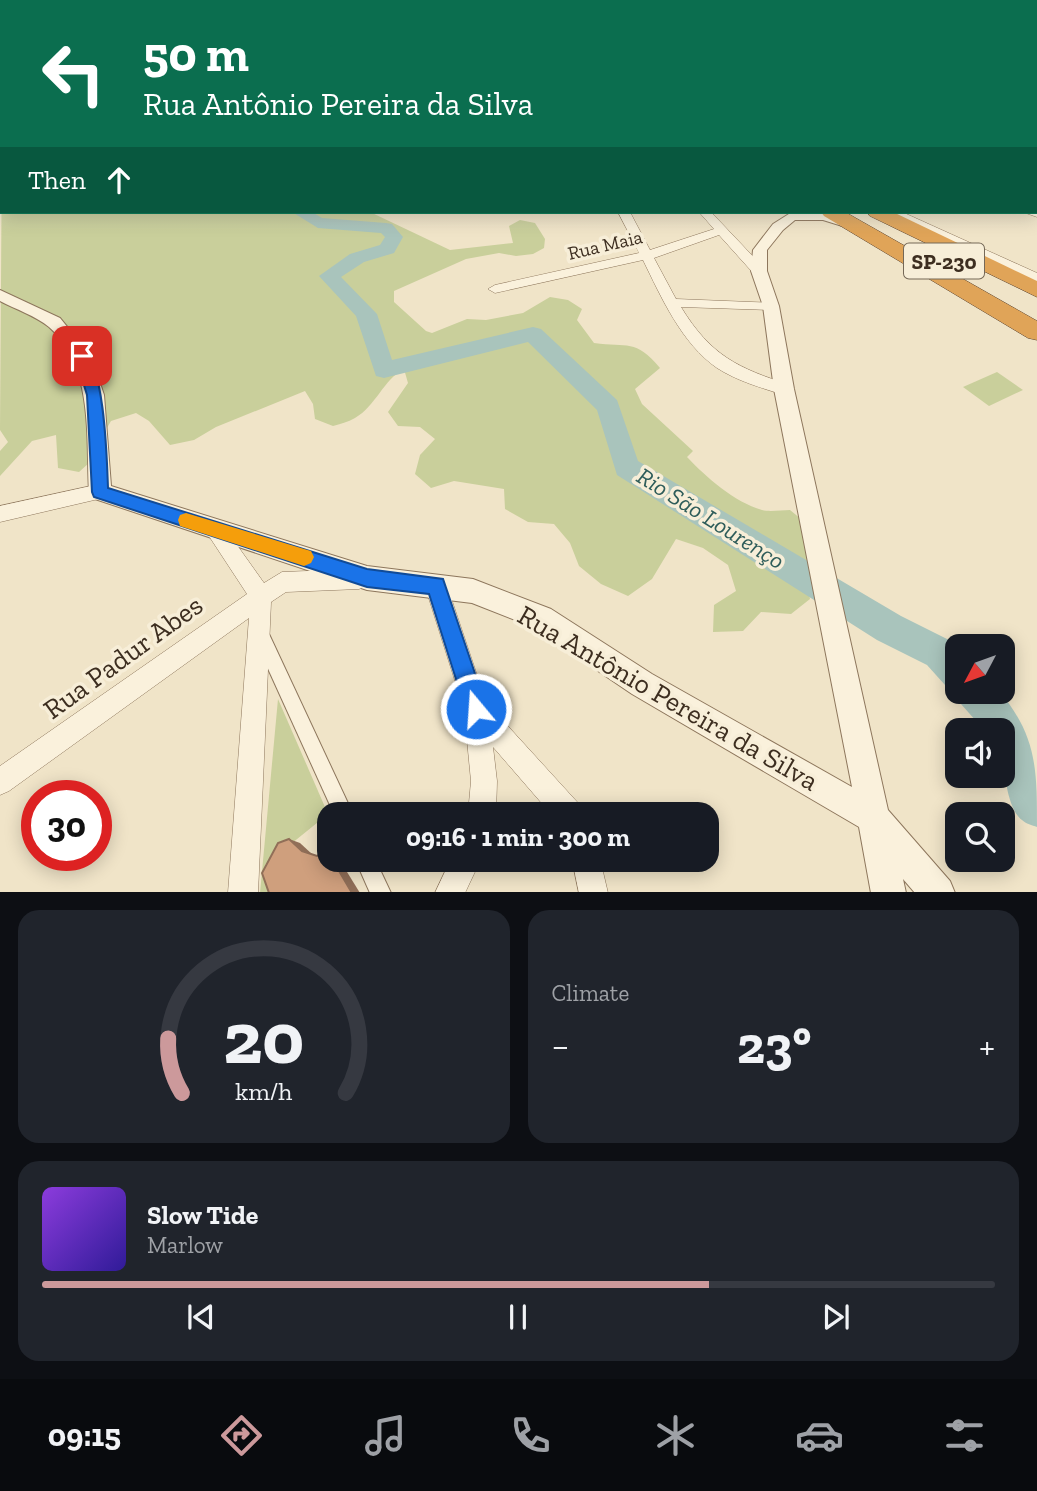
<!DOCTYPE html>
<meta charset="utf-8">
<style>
:root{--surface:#171b24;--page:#20242c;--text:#f1f3f6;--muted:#9ea1a6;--line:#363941;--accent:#cc999b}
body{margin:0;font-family:"Zilla Slab",serif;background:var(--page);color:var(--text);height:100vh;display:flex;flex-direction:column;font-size:26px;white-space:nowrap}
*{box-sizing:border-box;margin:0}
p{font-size:23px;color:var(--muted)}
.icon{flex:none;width:38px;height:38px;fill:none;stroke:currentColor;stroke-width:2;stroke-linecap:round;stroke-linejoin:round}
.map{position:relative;height:892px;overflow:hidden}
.drawer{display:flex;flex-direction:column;gap:18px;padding:18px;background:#0d0f14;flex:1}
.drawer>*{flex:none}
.hud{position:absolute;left:0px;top:0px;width:1038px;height:214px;box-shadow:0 4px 18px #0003;background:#0b6e4f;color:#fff;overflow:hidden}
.needle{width:46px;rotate:229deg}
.tools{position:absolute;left:945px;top:634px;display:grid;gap:14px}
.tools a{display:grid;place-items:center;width:70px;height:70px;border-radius:14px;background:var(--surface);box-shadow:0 4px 18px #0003;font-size:35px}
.speed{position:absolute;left:21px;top:780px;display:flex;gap:14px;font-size:35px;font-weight:700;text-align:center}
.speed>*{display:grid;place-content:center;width:91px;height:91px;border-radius:50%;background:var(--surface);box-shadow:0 4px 18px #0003;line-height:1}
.speed .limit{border:10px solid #d22;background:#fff;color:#111}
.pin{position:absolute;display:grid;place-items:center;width:60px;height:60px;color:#fff;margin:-30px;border-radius:14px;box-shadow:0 4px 10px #0006}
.me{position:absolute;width:77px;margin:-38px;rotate:342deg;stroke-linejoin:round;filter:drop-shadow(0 0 5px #0008)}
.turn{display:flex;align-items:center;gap:24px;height:147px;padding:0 28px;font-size:32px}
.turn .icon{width:91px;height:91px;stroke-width:2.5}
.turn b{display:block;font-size:49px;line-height:60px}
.then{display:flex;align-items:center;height:66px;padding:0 28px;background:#0003;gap:14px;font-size:26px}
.big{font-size:52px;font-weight:700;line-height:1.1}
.drawer .card{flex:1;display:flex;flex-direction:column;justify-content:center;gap:10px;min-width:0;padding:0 24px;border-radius:21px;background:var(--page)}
.drawer .dial{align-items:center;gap:0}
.dial svg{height:182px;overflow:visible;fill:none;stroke:var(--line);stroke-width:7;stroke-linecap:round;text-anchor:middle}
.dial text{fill:var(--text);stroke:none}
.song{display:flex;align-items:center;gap:21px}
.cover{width:84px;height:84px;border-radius:10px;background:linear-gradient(135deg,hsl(270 70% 55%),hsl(250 70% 35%))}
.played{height:7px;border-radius:4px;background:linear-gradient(90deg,var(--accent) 70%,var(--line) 70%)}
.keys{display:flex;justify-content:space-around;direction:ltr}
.heat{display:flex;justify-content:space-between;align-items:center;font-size:38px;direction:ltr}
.drawer .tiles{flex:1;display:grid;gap:18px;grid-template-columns:1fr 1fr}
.card:last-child{grid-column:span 2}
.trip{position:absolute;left:317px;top:802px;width:402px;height:70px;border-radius:21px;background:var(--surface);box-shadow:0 4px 18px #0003;font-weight:700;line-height:70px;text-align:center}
.dock{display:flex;height:112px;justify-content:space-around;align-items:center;background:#090b0e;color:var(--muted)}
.dock .icon{width:49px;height:49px}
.dock .current{color:var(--accent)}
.dock b{font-size:32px;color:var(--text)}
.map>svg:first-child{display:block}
</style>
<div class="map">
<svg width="1037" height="893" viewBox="0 0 1037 893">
<rect width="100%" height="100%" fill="#f0e4c8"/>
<g fill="#c9cf9b">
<path d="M2 136V212H370L450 250 513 243 509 226 520 220 535 223 545 239 544 248 533 254 516 256 499 253 466 259 394 291V302L426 331 432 333 467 319 486 320 523 313 550 297 568 300 582 309 577 320 594 343C628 348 635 338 660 368L635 389 642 404 693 451 687 457C706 477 734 502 762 510 770 512 781 510 790 510L812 528 814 551 804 571 810 599 791 614 761 612 743 631 713 632 714 605 736 591 728 565 703 548 676 539 652 579 628 596 601 584 579 566 570 543 554 524 528 522 505 509 504 489 454 481 431 488 415 474 420 455 435 439 420 427 398 426 388 412 408 383 404 369C383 380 376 406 355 418 348 422 340 424 333 426L315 419 313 404 305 391 216 427 194 440 170 445 149 421 136 413 111 421 101 438 99 454 79 472 58 468 56 435 32 441 0 476V451L8 442 0 430Z"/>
<path d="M997 372 1023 390 989 406 963 387Z"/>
<path d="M278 699 328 814 265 865 274 892 260 893Z"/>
</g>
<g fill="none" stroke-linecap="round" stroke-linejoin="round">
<path fill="#a9c4bc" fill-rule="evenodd" d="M292 212H312L322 218 386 223 392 224 403 237 394 253 364 262 341 277 377 314 392 360 533 327 541 329 617 400 638 461 901 616 951 641 957 647V691H999C1037 736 1037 769 1037 827 1032 825 1026 824 1022 820 1003 805 1003 752 1003 730H984L961 704 956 690 945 685 927 665 877 640 617 475 597 410 528 342 384 378 376 376 356 316 319 276 350 254 380 245 385 237 381 233 318 228Z"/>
<defs>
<g id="pedestrian">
<path d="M263 632 269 634 353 814H334L255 640 257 634Z"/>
<path d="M355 859H375L391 893H370Z"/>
</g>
<g id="minor">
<rect x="0" y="107" width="2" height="6"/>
<path d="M1037 118V125L1036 126V119Z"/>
<rect x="1036" y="177" width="1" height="6"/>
<path d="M1037 211V217L1023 212H1036Z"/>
<path d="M618 212H630L650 250 714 229 699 212H711L764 268V274H754L719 235 654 258 676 299 776 303V309L771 310 681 307C711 356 738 368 790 385L792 389 790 393 784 395C762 388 737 381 717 368 682 344 661 297 643 260L495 293 488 289 495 285 639 253Z"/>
<path d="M887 212H902L1037 273V282Z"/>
<path d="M100 484 107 487 109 492 107 497 0 522V506Z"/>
<path d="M215 522 222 524 264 583 282 572 359 569 366 572 369 579 366 586 359 589 286 592 271 602 258 893H228L249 618 9 791 0 795V766L247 594 205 530 208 524Z"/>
<path d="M436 576 443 579 447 586 486 702 579 804 582 814H551L493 747 497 781 496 814H468L471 781 464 709 425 586 429 579Z"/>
<path d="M451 859H481L465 893H435Z"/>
<path d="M572 859H600L608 893H579Z"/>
</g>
<path id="tertiary" d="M824 212 859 225 852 229 823 220H795L783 230 767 250V271L779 306 794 389 888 810 950 881 955 893H915L903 879 906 893H871L859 827 632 694 533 627 472 603 367 590 92 498 89 492C86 437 94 367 49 327 36 316 15 309 0 301V290L60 318 91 356 104 395 111 486 367 566 473 579 551 609 652 674 852 787 774 389 763 306 751 271 753 250 773 224 792 212Z"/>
<g id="motorway">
<path d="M821 212H845L1037 321V340L1028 338 824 216Z"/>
<path d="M867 212H893L1037 281V297L870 216Z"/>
</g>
</defs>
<use href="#pedestrian" stroke="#8d765c" stroke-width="2"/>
<use href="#minor" stroke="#8d765c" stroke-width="1"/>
<use href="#tertiary" stroke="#8d765c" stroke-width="2"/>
<use href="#motorway" stroke="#5b4430" stroke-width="1"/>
<use href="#pedestrian" fill="#faf1dc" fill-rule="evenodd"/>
<use href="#minor" fill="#faf1dc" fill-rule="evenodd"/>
<use href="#tertiary" fill="#faf1dc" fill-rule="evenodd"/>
<use href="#motorway" fill="#e0a458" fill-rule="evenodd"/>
</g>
<g fill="#916f58">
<path d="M289 839 300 843 313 855 302 851Z"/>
<path d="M332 859H339L360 893H352Z"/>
</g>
<path fill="#cf9f7d" stroke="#916f58" stroke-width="2" d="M289 839 302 851 317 856 327 852 329 855V859H332L352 893H269L262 873 278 843Z"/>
<linearGradient id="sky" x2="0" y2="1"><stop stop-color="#8fbad6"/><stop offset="0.46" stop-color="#f8f3e6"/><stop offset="1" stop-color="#f8f3e6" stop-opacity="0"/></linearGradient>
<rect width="1037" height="232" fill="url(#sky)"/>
<path fill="#1a73e8" stroke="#114b97" stroke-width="2" d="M82 352C105 360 107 464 108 488L367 569 443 579 487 709 484 717 476 720 468 717 429 594 367 587 94 497 92 492 87 395 75 356Z"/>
<path fill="#f59e0b" d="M186 513 304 549 311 551 314 557 311 563 304 566 180 526 178 520 180 515Z"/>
<g text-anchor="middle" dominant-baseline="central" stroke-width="7" stroke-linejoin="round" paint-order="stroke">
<g font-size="19" fill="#3d2e20" stroke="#f7eed8">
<text transform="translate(605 245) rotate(-13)">Rua Maia</text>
</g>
<rect fill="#f7eed8" stroke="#756857" stroke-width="2" x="904" y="243.5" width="80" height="35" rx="5"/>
<g font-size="21" font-weight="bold" fill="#3d2e20">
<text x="944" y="261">SP-230</text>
</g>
<g font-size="24" font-style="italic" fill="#2f5d5a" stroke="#f7eed8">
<text transform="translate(711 518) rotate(32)">Rio São Lourenço</text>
</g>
<g font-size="28" fill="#3d2e20" stroke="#f7eed8">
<text transform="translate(123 657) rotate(-36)">Rua Padur Abes</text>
<text transform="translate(668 698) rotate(30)">Rua Antônio Pereira da Silva</text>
</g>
</g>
</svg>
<div class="tools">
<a><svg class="needle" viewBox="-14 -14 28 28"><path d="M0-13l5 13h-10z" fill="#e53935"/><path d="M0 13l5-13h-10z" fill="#9ea1a6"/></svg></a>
<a><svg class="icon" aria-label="sound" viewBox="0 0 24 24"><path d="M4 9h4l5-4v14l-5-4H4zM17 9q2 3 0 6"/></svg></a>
<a><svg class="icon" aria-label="search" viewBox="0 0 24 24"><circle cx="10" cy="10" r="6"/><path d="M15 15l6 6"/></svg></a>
</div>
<div class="speed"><div class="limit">30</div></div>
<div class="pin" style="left:82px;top:356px;background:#d93025"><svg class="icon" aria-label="arrive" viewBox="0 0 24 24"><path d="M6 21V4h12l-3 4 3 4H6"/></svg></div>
<svg class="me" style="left:476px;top:709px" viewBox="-20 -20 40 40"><circle r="17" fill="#1a73e8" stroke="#fff" stroke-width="3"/><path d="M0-11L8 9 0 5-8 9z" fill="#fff"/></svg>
<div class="trip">09:16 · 1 min · 300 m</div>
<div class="hud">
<div class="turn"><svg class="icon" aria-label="left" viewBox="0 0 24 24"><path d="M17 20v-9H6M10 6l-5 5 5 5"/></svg><div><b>50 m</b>Rua Antônio Pereira da Silva</div></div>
<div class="then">Then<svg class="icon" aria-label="ahead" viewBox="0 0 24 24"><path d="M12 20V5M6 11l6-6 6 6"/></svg></div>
</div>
</div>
<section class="drawer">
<div class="tiles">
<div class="card dial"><svg viewBox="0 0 100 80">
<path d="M14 69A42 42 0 1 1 86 69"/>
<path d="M14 69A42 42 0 0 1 8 45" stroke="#cc999b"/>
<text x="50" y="56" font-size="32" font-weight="700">20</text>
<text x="50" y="72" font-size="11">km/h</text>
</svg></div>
<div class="card"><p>Climate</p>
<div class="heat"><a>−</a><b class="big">23°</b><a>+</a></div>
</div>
<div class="card">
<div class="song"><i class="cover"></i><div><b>Slow Tide</b><p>Marlow</p></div></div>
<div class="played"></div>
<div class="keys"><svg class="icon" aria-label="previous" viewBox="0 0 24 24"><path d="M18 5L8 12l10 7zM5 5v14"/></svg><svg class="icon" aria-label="pause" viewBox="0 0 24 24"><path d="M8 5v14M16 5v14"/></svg><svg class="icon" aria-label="next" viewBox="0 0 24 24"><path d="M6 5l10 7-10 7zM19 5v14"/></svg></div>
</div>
</div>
</section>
<nav class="dock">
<b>09:15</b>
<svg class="icon current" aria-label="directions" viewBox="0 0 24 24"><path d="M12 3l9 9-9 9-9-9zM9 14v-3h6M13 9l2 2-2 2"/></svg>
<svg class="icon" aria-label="music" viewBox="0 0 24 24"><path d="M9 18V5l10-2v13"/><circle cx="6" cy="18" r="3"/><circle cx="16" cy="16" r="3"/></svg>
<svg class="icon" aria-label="phone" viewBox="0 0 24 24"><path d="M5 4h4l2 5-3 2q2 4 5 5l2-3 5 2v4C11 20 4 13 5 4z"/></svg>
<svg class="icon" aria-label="climate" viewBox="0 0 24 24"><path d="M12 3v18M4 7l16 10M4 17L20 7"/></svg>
<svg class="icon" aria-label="car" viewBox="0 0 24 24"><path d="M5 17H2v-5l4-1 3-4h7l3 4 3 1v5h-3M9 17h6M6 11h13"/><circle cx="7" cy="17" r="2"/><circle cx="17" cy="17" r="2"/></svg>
<svg class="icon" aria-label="filters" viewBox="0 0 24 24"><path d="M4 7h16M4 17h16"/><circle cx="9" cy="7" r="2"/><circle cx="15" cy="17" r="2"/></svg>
</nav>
